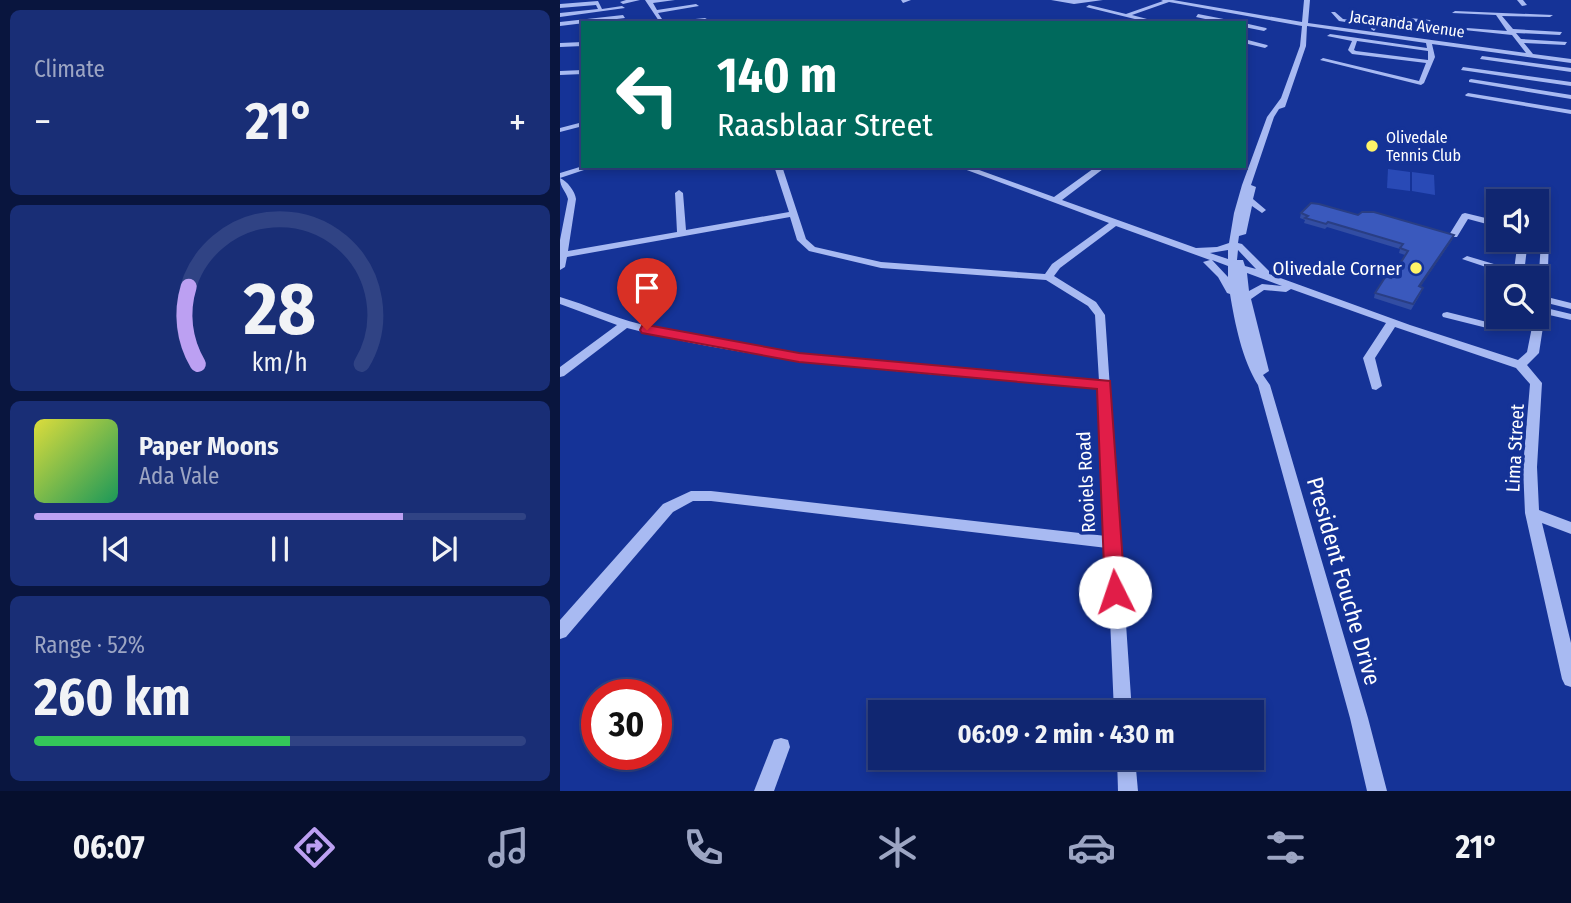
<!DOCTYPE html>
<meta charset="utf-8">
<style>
:root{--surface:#102671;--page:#192e76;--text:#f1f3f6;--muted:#9ca5c3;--line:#304384;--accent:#bca0f2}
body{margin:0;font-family:"Fira Sans Condensed",sans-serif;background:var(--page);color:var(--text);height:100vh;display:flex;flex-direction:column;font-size:26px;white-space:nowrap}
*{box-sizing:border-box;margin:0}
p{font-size:23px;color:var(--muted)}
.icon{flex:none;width:38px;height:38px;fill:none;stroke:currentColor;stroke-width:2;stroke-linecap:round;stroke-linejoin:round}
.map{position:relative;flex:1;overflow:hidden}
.drawer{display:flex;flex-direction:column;gap:10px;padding:10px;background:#09153e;width:560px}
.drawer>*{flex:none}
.banner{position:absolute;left:21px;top:21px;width:665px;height:147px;border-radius:0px;box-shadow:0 4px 10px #0003,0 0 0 2px var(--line);background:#00695c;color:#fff;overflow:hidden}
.fabs{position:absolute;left:926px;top:189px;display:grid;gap:14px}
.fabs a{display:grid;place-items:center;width:63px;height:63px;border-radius:0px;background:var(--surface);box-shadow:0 4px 10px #0003,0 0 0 2px var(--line);font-size:35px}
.speed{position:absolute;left:21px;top:679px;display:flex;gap:14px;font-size:35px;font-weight:700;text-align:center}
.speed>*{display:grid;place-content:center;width:91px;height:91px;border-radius:50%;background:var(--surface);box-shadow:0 4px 10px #0003,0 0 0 2px var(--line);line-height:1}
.speed .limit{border:10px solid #d22;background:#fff;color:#111}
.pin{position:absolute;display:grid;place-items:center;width:60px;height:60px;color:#fff;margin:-72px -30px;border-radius:50% 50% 50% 0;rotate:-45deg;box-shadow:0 0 7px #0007}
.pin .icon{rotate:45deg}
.me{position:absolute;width:77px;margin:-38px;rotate:356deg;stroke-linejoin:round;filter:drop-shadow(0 0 5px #0008)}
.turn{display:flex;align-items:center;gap:24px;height:147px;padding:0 21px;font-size:32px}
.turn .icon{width:91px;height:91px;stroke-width:2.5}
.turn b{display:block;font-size:49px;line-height:60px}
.big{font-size:52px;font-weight:700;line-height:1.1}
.drawer .card{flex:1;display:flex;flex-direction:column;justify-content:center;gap:10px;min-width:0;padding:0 24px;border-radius:10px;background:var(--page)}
.drawer .dial{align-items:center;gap:0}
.dial svg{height:182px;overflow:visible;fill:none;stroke:var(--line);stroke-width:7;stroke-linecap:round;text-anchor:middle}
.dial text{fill:var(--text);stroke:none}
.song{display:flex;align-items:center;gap:21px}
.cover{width:84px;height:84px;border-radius:10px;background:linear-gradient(135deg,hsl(60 70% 55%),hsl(150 70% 35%))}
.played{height:7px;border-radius:4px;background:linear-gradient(90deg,var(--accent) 75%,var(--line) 75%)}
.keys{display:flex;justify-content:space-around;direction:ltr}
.heat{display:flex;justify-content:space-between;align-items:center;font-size:38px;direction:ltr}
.charge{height:10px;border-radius:5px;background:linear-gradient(90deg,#34c759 52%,var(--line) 0)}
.trip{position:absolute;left:308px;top:700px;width:396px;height:70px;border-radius:0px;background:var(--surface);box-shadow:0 4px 10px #0003,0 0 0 2px var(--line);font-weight:700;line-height:70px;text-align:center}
.menu{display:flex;height:112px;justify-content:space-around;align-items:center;background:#060f2d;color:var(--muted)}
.menu .icon{width:49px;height:49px}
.menu .active{color:var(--accent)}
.menu b{font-size:32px;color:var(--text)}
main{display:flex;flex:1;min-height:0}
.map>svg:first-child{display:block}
</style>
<main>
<section class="drawer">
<div class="card"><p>Climate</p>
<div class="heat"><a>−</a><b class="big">21°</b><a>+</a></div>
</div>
<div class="card dial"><svg viewBox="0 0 100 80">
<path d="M14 69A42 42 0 1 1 86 69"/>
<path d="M14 69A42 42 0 0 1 10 35" stroke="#bca0f2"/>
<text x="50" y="56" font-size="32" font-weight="700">28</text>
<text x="50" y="72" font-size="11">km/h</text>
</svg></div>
<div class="card">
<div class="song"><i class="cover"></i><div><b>Paper Moons</b><p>Ada Vale</p></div></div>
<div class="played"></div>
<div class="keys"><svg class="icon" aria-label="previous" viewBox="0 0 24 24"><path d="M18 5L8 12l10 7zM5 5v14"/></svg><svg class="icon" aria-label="pause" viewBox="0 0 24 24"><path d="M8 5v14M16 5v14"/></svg><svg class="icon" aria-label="next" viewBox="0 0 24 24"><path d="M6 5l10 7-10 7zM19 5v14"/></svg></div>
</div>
<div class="card"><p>Range · 52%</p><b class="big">260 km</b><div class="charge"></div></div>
</section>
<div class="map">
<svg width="1011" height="791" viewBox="0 0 1011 791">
<rect width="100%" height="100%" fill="#153397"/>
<g fill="#294ab6">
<path d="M828 169 850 172V191L827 188Z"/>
<path d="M852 172 874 175 875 195 852 191Z"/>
</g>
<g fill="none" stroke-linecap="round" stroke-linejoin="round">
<g fill="#a8baf2" fill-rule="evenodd">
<path d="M66 0H80L63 4 60 2Z"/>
<path d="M85 0H115L93 3 97 10 136 4 139 6 98 13 102 19 99 21Z"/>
<path d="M341 0H351L343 3Z"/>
<path d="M491 0H543L514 4Z"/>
<path d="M601 0H613L742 22 744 0H750L748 23 966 53 952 35 904 30 907 28 947 31 936 15 892 13 895 11 993 15 990 17 942 16 953 29 1002 32 1000 35 956 33 961 39 1007 42 1005 45 964 43 973 54 1011 59V63L872 44 875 57 864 83 861 85 760 60 763 58 859 81 866 63 792 54 788 50 792 41 767 36 770 34 867 48 866 43 747 26 746 46 725 107 719 109 714 117 691 185 696 187 693 199 706 210 702 213 692 206 686 234 679 236 678 243 682 244 709 271V274L850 325 958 360 967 352 974 317H976L981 242 976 238V230L989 239 987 297 1011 303V309L987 303 986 308 1011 314V320L985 314 979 353 967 365 982 383 977 467 979 510 1011 522V534L982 523 1011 643V687L1005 685 1002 679 965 513 963 467 970 384 956 368 835 327 815 358 822 386 816 390 812 389 803 358 826 323 731 289 726 292 704 290 691 299 709 371 703 375 710 385 808 718 827 791H807L790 718 698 385C682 359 675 324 670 294L667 293 658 277 643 262 650 260 556 226 500 268 494 276 536 302 545 315 572 712H554L547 548 151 501H133L113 512 6 637 0 639V620L103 504 131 491H151L546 536 539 388C385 375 217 367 67 328L4 376 0 377V367L57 325 0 304V297C27 305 52 317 80 324 228 361 388 368 539 381L535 315 528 306 486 280 321 268 249 251 237 240 230 217 7 257 5 267 0 270V240L8 199C6 191 0 188 0 178 7 181 15 191 16 199L8 251 117 232 115 193 119 190 123 193 126 230 229 212 214 166H222L246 239 255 247 321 262 485 274 492 264 549 223 396 166H408L494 197 537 166H547L502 200 636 248 657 247 669 243 674 213 682 185 707 117 721 98 740 46 742 26 609 2 572 15 602 23H591L526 7 529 5 566 14 603 1ZM797 41 868 51V60L796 51 794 50ZM668 250V259L650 253ZM678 250 696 269 685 266 683 260H677ZM652 260 668 266V277ZM687 273 722 286 702 284 689 291Z"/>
<path d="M957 0H963L967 5 962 6Z"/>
<path d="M38 1 42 9 62 6 65 8 0 17V13L38 9 36 5 0 8V4Z"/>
<path d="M771 12H775L783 19 812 23 813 17 819 15 870 20 872 23 819 19 817 23 880 33 877 35 817 27 814 31 811 29 812 26 779 21Z"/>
<path d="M638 14 674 21 677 23H664L636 17Z"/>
<path d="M63 15 65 18 0 26V22Z"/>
<path d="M145 18 154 23H113L116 21Z"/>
<path d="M684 23 706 28 707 29 704 31 684 27Z"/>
<path d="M684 39 707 45 708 46 705 48 684 43Z"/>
<path d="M23 42V46L0 47V43Z"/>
<path d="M922 56 1011 68V72L920 59Z"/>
<path d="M903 67 1011 82V86L901 70Z"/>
<path d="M23 70V74L0 75V71Z"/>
<path d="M911 79 1011 95V99L909 82V80Z"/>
<path d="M908 93 1011 110V114L906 96 905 95Z"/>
<path d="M23 122V126L0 132V128Z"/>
<path d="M23 166H36L0 178V173Z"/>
<path d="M905 213 938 221V227L908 219 897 237H891L889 235 902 214Z"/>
<path d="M958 240H968L964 273 975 276 976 278H953V276L902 259 907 256 954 270Z"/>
<path d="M887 312 939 325 941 324 944 317H954L950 328 939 331 883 317 882 315 883 313Z"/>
<path d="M221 738 228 740 230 747 214 791H194L214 740Z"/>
<path d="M557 758H575L578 791H558Z"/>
</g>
</g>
<path fill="#324da3" d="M741 213 798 215 892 240 860 287 861 293 851 310 814 298 815 293 831 278 845 255 839 253 840 249 767 227 765 229 744 223 745 220 740 218Z"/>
<path fill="#293e84" d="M894 235 892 240 857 292 859 286Z"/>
<path fill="#3a59bd" stroke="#293e84" stroke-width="2" d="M751 203 759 204 798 215 802 212H814L894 235 859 286 863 288 853 304 815 293 826 276 831 278 848 251 840 248 843 244 768 222 766 224 745 218 748 216 741 213Z"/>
<path fill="#e11d48" stroke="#92132f" stroke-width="2" d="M87 325 239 353 550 381 565 592 562 598 555 600 548 598 545 592 537 389 239 362 82 333 80 330 82 326Z"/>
<g fill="#fff368" stroke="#153397" stroke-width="2.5">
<circle cx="812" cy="146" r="7"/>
<circle cx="856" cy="268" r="7"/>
</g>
<g text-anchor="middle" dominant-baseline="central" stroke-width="7" stroke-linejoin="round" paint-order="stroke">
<g font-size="16" fill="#fff" stroke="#153397">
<text transform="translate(847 24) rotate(8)">Jacaranda Avenue</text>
</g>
<g font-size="16" fill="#fff" stroke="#153397" text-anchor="start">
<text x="826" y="137">Olivedale<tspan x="826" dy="18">Tennis Club</tspan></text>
</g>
<g font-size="19" fill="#fff" stroke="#153397" text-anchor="end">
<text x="842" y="268">Olivedale Corner</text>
</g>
<g font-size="19" fill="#fff" stroke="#153397">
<text transform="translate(955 448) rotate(-87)">Lima Street</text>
<text transform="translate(526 482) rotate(-93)">Rooiels Road</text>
</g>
<g font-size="23" fill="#fff" stroke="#153397">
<text transform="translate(784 581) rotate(74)">President Fouche Drive</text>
</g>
</g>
</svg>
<div class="fabs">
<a><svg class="icon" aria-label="sound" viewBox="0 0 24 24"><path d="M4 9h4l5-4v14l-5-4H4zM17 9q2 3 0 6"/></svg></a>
<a><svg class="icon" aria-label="search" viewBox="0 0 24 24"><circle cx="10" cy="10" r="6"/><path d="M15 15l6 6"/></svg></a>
</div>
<div class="speed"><div class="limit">30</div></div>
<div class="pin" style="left:87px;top:330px;background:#d93025"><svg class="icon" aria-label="arrive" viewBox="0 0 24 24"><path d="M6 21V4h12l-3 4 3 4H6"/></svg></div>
<svg class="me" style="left:555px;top:592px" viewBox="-20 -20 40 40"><circle r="19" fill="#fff"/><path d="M0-13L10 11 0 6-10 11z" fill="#e11d48"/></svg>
<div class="trip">06:09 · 2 min · 430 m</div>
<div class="banner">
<div class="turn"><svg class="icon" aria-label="left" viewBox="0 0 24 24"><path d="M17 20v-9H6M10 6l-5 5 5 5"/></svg><div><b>140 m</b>Raasblaar Street</div></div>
</div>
</div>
</main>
<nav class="menu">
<b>06:07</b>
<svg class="icon active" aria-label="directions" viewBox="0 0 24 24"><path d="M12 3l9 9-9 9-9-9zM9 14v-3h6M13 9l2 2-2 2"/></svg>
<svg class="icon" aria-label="music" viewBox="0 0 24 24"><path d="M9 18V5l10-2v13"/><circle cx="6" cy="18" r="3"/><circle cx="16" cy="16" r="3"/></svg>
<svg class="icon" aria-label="phone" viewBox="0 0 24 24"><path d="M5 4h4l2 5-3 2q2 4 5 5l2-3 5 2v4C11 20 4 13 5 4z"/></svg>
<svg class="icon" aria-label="climate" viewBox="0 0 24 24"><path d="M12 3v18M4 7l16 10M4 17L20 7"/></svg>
<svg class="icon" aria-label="car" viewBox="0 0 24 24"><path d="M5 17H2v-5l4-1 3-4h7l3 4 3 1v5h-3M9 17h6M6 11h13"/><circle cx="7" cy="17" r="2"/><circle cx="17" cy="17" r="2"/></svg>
<svg class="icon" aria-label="filters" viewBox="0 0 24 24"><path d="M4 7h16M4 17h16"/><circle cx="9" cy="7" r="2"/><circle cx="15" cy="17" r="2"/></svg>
<b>21°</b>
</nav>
